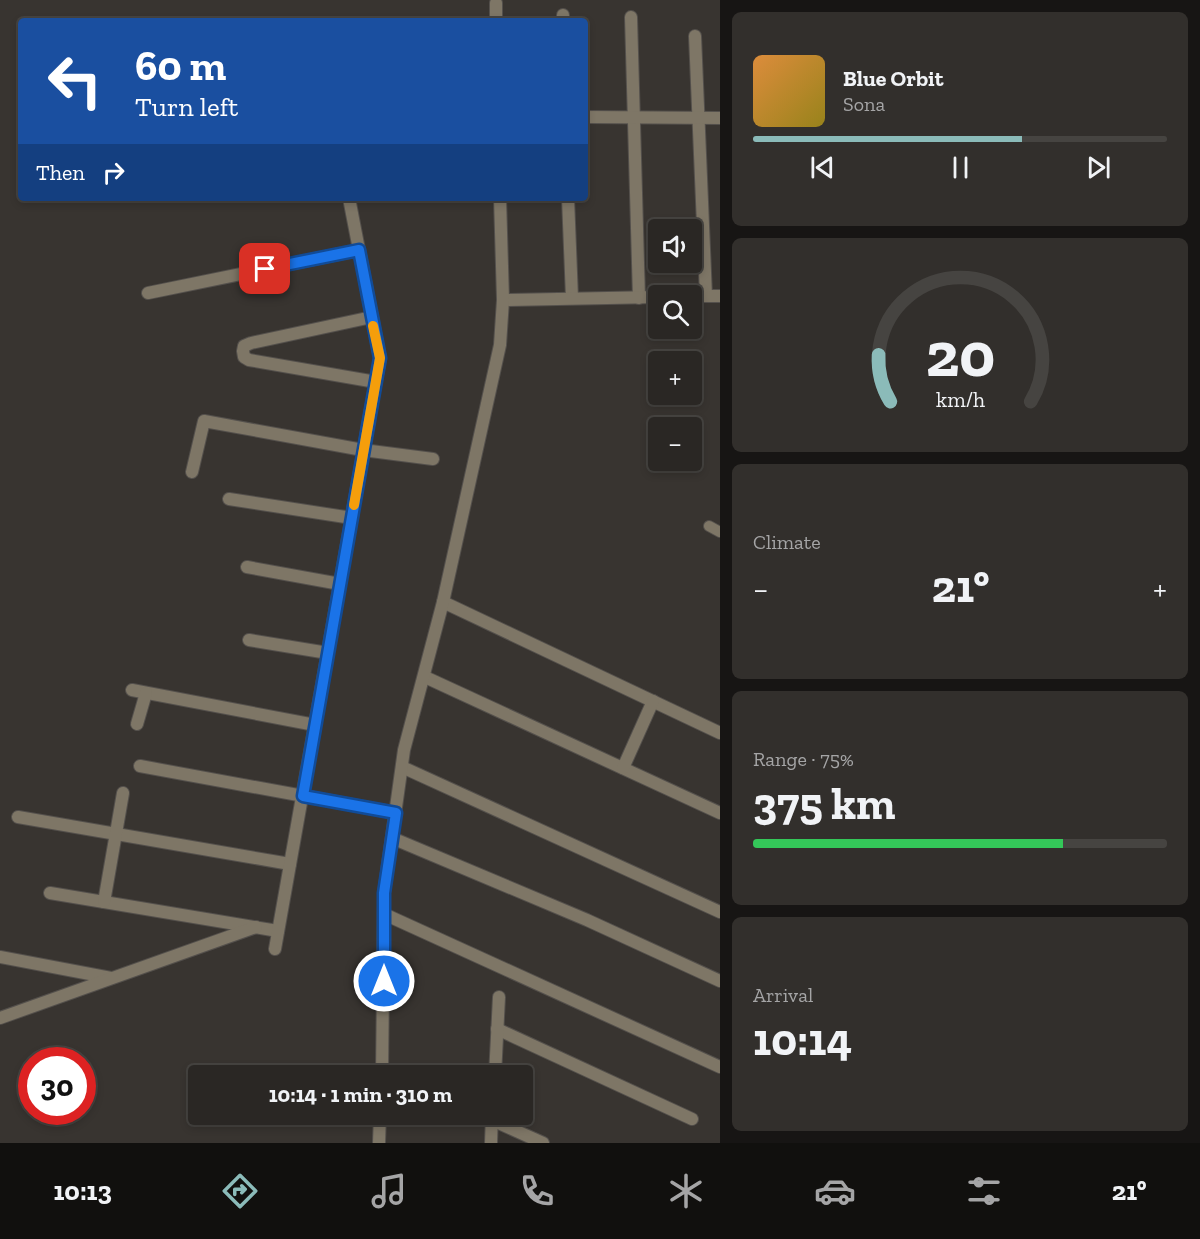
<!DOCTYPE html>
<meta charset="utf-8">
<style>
:root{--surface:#2a2724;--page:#322f2c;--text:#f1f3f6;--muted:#a5a5a6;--line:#464441;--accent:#8bbbb9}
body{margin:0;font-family:"Zilla Slab",serif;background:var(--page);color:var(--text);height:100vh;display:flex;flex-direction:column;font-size:22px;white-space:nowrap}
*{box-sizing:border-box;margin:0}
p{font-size:20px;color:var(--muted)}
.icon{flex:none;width:33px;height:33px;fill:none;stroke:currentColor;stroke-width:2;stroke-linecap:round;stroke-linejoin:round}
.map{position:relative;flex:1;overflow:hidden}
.side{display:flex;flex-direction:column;gap:12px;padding:12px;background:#171514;width:480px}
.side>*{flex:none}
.hud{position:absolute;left:18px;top:18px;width:570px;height:183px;border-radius:6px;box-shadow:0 3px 9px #0003,0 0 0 2px var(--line);background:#1a4fa0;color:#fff;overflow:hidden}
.controls{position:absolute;left:648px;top:219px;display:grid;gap:12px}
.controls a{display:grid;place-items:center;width:54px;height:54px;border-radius:6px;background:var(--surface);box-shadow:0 3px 9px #0003,0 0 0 2px var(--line);font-size:30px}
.speed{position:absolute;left:18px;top:1047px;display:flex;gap:12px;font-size:30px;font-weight:700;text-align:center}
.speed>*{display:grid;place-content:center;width:78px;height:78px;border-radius:50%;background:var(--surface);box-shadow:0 3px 9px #0003,0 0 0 2px var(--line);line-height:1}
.speed .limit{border:9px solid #d22;background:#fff;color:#111}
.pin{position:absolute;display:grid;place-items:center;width:51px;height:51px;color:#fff;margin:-26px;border-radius:12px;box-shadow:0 3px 9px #0006}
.me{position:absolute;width:66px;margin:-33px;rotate:0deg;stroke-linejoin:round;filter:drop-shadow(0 0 4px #0008)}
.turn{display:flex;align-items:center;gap:21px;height:126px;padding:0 18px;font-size:27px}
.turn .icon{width:78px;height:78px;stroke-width:2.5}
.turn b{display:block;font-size:42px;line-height:51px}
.then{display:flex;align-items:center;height:57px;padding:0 18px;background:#0003;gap:12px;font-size:22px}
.big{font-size:45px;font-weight:700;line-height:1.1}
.side .widget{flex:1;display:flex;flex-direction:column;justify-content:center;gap:9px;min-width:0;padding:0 21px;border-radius:9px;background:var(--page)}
.side .dial{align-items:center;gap:0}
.dial svg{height:156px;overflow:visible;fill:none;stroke:var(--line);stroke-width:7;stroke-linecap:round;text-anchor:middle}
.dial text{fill:var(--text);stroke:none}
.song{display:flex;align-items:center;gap:18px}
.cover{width:72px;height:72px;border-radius:9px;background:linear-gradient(135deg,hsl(30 70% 55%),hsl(50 70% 35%))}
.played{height:6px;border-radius:3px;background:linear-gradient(90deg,var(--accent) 65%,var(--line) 65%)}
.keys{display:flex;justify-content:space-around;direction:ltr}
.heat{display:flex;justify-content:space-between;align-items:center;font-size:33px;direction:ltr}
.charge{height:9px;border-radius:4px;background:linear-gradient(90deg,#34c759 75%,var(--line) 0)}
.trip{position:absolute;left:188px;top:1065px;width:345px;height:60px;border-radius:6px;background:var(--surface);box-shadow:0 3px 9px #0003,0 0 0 2px var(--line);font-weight:700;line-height:60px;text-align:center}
.dock{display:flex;height:96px;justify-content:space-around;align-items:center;background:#11100e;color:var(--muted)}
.dock .icon{width:42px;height:42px}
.dock .on{color:var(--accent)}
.dock b{font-size:27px;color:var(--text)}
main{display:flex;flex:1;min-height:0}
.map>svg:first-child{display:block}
</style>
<main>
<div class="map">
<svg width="720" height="1143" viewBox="0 0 720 1143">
<rect width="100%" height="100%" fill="#383430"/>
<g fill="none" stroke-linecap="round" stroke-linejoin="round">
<defs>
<path id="service" d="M709 526 720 532"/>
<g id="minor">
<path d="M496 3V21"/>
<path d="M563 15V21"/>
<path d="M631 17 639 298"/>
<path d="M695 36 706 296"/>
<path d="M585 117 720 118"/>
<path d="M568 198 572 298"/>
<path d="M148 293 359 250"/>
<path d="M692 296H720"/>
<path d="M503 300 658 297"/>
<path d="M372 317 251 343 244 346 243 351 244 357 249 360 376 382"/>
<path d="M192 472 204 421 363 450 433 459"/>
<path d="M229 499 352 518"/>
<path d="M247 567 340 584"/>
<path d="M443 602 720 733"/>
<path d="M249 640 328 653"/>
<path d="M425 677 720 813"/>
<path d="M132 690 315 725"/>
<path d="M137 724 146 693"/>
<path d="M140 766 396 813"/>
<path d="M402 767 720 912"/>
<path d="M623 768 653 701"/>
<path d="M18 817 290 864"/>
<path d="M392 838 587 920 720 981"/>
<path d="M50 893 278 931"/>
<path d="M104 902 123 793"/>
<path d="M384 914 720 1067"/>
<path d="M275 949 380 358 349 198"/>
<path d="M0 957 111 978"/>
<path d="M0 1018 256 927"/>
<path d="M497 1029 692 1119"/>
<path d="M382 1076 384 893 404 750 443 602 500 345 503 300 500 198"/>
<path d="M495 1076 499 997"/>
<path d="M380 1115 492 1120 543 1143"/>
<path d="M379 1143 380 1114"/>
<path d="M491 1143 492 1114"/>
</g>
</defs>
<use href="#service" stroke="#54504c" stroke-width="12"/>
<use href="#minor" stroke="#54504c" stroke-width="14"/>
<use href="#service" stroke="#7e7666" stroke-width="10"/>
<use href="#minor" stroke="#7e7666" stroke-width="12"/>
</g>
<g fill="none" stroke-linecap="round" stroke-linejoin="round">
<defs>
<path id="route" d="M265 269 359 250 380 358 303 796 396 813 384 893V981"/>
</defs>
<use href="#route" stroke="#114b97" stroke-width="15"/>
<use href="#route" stroke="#1a73e8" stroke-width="10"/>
<path stroke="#f59e0b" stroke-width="10" d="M354 505 380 358 373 326"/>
</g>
</svg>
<div class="controls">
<a><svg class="icon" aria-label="sound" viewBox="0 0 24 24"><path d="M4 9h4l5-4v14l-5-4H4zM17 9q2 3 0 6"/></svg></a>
<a><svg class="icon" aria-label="search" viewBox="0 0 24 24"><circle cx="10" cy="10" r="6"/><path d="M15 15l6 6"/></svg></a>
<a>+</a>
<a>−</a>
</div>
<div class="speed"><div class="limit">30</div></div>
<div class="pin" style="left:265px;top:269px;background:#d93025"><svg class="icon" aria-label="arrive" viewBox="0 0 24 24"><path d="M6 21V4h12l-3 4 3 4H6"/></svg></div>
<svg class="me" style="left:384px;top:981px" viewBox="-20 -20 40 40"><circle r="17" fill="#1a73e8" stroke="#fff" stroke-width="3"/><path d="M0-11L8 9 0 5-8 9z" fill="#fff"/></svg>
<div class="trip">10:14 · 1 min · 310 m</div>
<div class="hud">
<div class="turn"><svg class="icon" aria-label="left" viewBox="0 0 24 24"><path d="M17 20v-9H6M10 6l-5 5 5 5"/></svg><div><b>60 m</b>Turn left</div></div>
<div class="then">Then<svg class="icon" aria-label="right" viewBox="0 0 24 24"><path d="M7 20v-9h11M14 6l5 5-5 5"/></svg></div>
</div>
</div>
<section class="side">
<div class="widget">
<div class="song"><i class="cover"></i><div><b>Blue Orbit</b><p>Sona</p></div></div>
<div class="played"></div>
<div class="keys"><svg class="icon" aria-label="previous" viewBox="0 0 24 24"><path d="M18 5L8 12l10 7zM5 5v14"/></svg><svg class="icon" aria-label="pause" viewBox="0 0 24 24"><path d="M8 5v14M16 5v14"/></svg><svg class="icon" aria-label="next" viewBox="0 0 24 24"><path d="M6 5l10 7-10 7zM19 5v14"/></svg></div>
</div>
<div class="widget dial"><svg viewBox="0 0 100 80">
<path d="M14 69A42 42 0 1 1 86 69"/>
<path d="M14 69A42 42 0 0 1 8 45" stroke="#8bbbb9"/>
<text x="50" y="56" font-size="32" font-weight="700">20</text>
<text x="50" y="72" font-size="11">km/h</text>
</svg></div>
<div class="widget"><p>Climate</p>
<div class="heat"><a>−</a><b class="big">21°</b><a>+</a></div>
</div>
<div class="widget"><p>Range · 75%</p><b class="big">375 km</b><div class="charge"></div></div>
<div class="widget"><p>Arrival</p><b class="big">10:14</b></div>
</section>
</main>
<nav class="dock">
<b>10:13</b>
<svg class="icon on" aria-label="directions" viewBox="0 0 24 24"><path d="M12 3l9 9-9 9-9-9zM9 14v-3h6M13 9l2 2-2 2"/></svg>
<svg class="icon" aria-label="music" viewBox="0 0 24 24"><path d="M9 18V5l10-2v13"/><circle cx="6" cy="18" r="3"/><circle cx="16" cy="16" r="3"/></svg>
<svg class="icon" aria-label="phone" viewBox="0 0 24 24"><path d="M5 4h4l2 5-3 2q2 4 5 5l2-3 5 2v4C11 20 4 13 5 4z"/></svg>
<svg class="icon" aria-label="climate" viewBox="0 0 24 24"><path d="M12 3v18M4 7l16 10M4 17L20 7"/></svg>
<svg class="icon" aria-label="car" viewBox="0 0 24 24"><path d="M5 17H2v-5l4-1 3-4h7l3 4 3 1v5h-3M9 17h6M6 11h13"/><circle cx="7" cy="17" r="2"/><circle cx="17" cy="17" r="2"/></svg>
<svg class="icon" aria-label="filters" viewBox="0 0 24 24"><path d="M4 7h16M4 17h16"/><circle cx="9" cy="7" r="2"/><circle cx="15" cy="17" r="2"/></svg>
<b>21°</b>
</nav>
